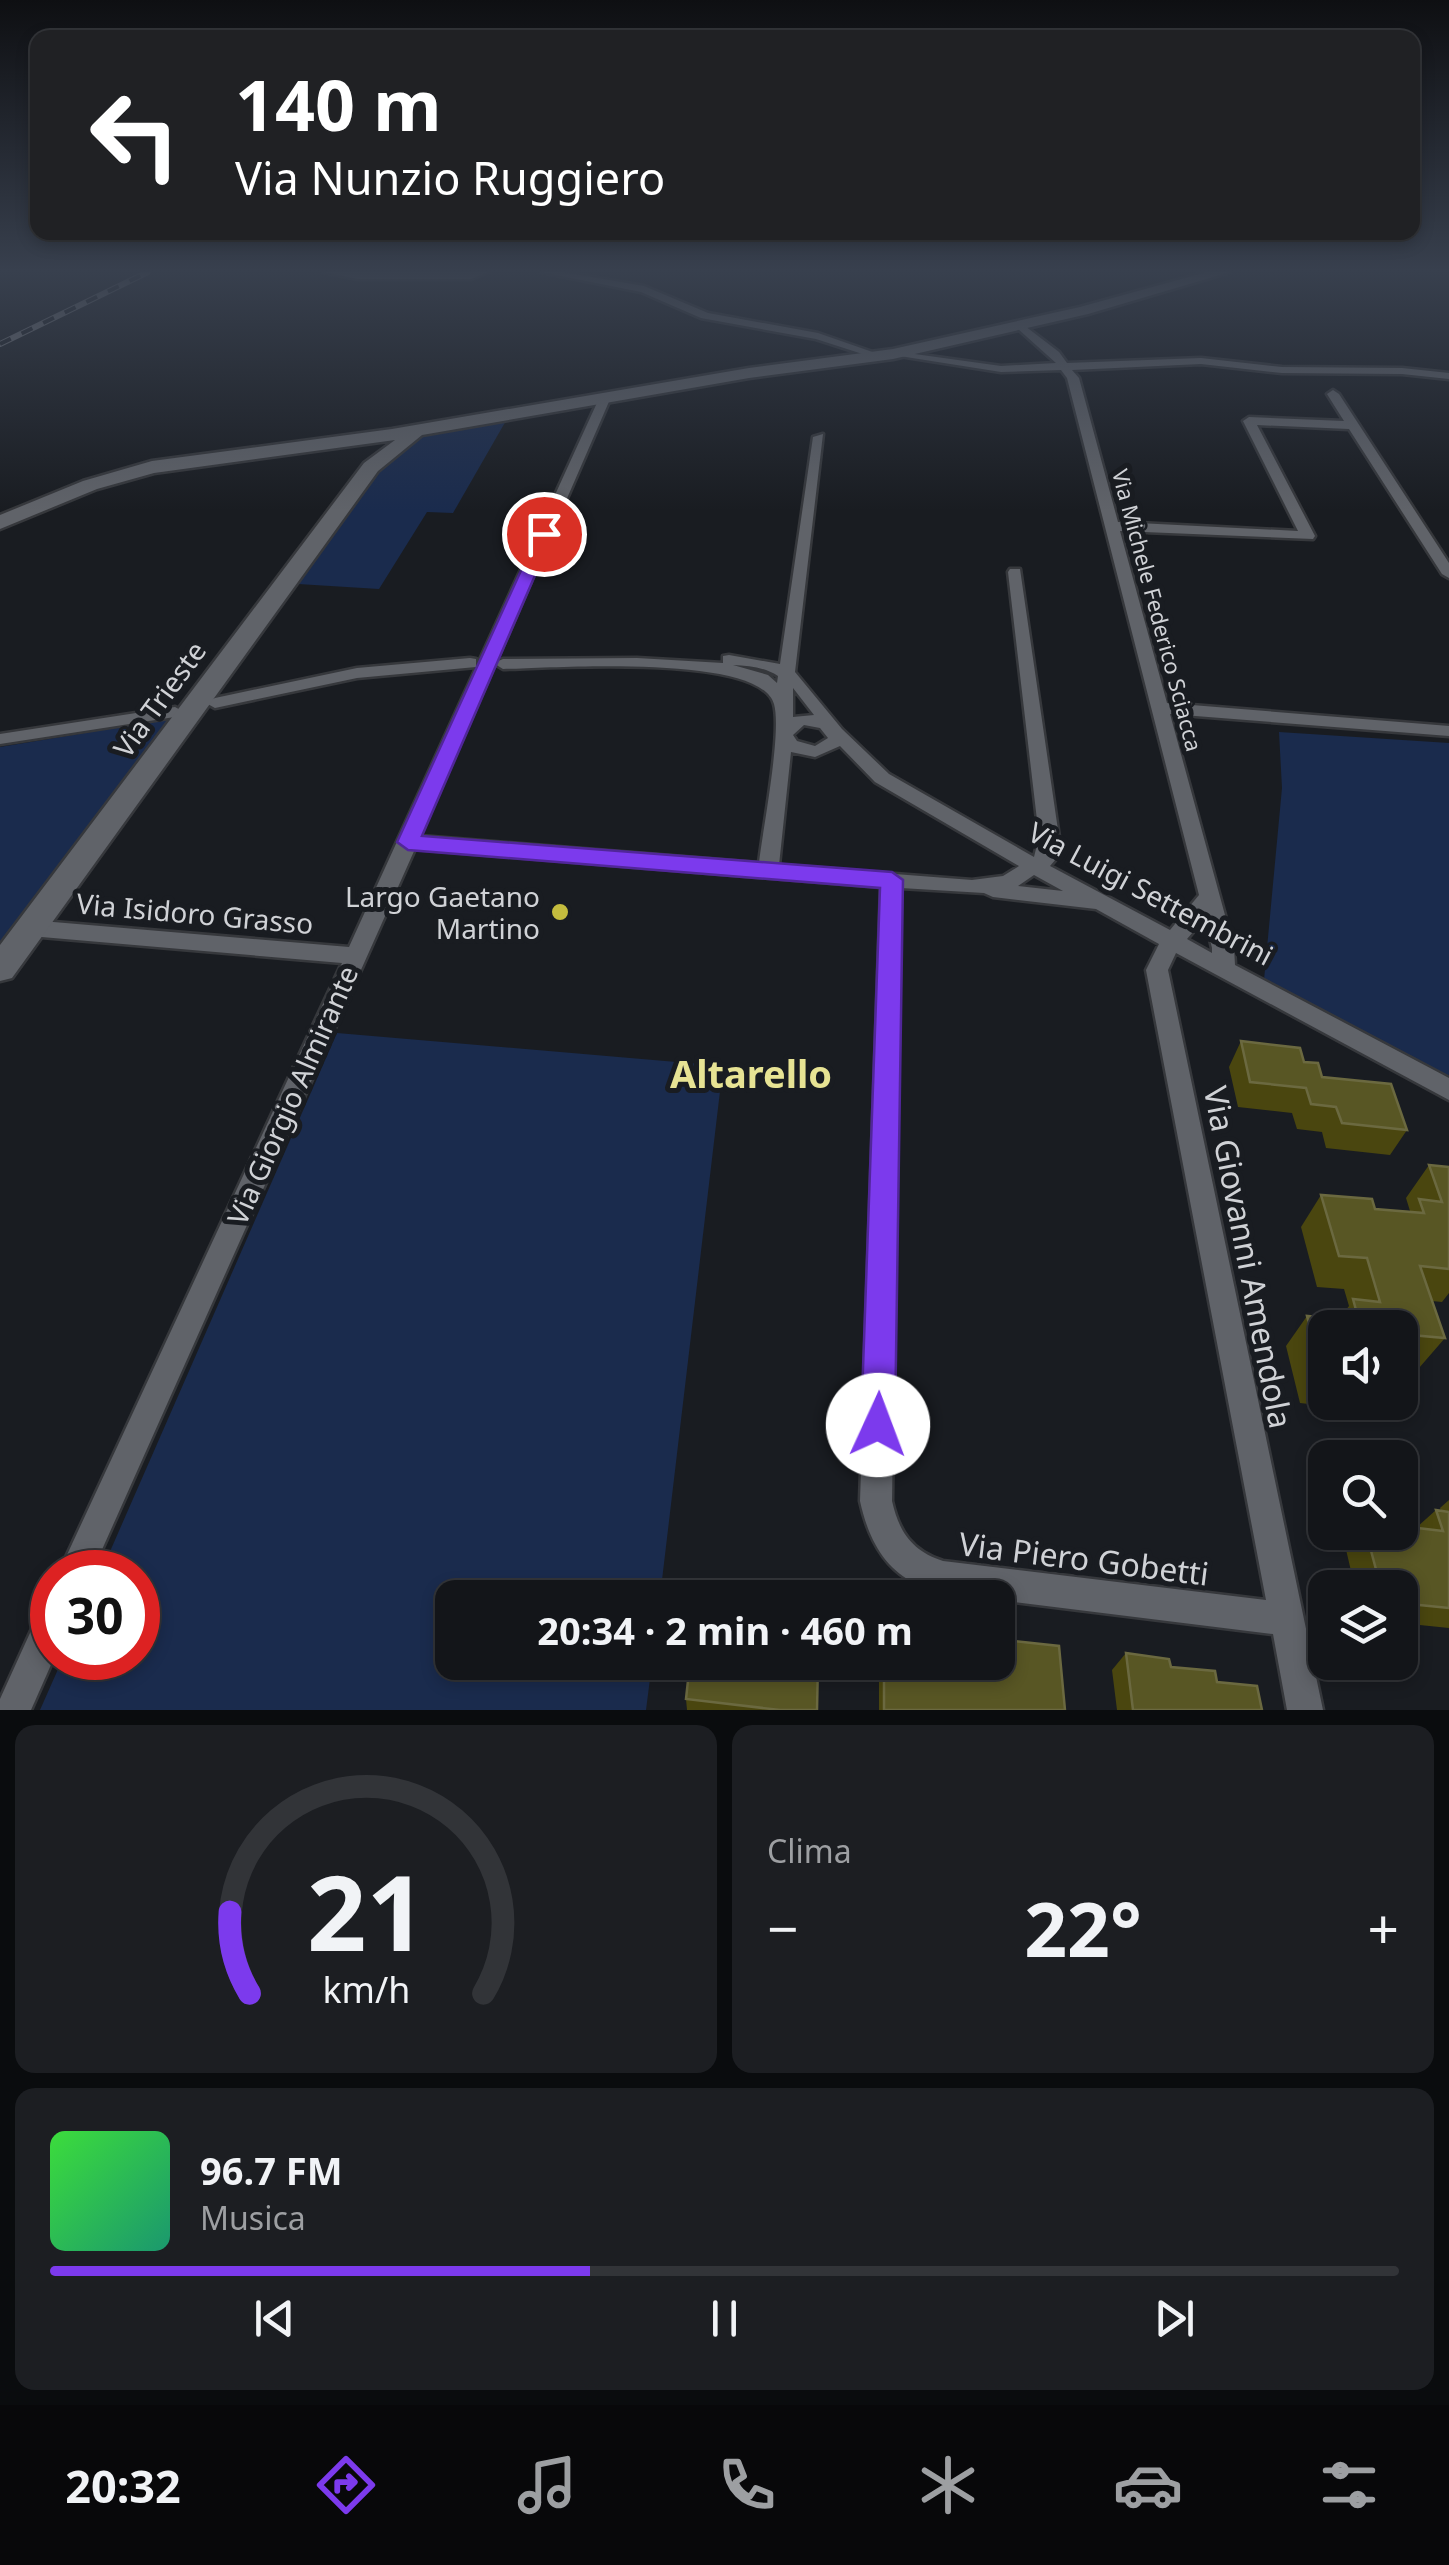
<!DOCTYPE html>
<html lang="it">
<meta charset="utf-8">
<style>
:root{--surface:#131519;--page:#1c1e22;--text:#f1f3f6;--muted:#9d9fa2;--line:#323438;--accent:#7c3aed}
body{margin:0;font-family:"Noto Sans",sans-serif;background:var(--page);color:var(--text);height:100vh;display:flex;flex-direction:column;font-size:38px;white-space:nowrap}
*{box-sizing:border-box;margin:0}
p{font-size:32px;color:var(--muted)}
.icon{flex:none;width:55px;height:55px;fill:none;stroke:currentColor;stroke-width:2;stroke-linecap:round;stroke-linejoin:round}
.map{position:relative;height:1710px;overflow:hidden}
.side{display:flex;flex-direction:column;gap:15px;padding:15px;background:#0a0c0e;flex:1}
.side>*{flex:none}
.hud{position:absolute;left:30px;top:30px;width:1390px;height:210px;border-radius:20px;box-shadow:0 5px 15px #0003,0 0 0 2px var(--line);background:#202124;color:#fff;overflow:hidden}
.fabs{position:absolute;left:1308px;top:1310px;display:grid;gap:20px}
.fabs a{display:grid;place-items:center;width:110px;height:110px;border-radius:20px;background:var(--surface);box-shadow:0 5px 15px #0003,0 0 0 2px var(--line);font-size:50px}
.speed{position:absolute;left:30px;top:1550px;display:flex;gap:20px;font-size:50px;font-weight:700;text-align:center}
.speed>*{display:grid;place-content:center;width:130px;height:130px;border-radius:50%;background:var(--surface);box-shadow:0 5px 15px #0003,0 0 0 2px var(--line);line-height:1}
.speed .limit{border:15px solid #d22;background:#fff;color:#111}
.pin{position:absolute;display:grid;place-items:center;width:85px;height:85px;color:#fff;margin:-42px;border:5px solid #fff;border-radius:50%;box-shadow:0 2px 10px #0007}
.me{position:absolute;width:110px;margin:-55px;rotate:2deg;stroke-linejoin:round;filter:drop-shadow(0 0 8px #0008)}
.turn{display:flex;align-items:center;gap:35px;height:210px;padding:0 40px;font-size:45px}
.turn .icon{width:130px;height:130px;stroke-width:2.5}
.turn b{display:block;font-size:70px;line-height:85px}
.big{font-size:75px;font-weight:700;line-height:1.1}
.side .widget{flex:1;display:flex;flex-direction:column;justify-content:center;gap:15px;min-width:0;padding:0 35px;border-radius:20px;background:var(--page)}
.side .dial{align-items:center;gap:0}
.dial svg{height:260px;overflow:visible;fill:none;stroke:var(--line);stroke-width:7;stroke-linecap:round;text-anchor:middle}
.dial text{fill:var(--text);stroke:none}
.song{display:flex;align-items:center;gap:30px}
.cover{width:120px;height:120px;border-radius:15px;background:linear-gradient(135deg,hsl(120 70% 55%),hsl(160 70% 35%))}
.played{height:10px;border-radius:5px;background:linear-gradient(90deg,var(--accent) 40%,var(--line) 40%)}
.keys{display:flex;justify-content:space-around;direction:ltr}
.heat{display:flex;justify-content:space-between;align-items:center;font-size:55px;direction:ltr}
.side .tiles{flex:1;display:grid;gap:15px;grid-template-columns:1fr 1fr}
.widget:last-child{grid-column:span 2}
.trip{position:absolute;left:435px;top:1580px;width:580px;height:100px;border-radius:20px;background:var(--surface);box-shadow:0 5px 15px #0003,0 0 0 2px var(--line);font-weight:700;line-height:100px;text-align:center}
.tabs{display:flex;height:160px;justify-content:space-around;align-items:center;background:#08080a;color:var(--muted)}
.tabs .icon{width:70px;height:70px}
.tabs .current{color:var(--accent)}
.tabs b{font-size:45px;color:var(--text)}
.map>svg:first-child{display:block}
</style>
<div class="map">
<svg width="1449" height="1710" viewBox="0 0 1449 1710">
<rect width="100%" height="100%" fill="#191c21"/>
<g fill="#1a2b4d">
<path d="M507 419 453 513 427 512 379 589 298 584C331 537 374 453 430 434 454 425 482 423 507 419Z"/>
<path d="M170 719 0 954V747Z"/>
<path d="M1279 732 1449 743V1079L1264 980 1282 788Z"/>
<path d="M337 1033 723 1066 660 1597 452 1598V1662L652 1663 646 1710H40L63 1658H138V1572H101Z"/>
</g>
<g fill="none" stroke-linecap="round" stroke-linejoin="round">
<defs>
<g id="street">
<path d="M323 272H488L471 279H358Z"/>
<path d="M541 272H562L644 286 708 313 818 333 884 356 878 359 816 339 701 318 641 292Z"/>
<path d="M1021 323 1059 352 1067 363 1201 358 1282 367 1402 368 1449 373V379L1402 374 1282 373 1201 364 1072 370 1079 378 1118 522 1298 531 1243 421 1249 417 1344 421 1327 394 1333 390 1339 394 1449 563V578L1442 574 1349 429 1257 425 1315 536 1313 539 1120 531 1167 703 1449 726V736L1170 714 1234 948 1235 965 1449 1078V1100L1176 953 1168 970 1323 1710H1287L1273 1634 998 1600V1598C922 1598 877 1579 860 1501L881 887 415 849 92 1572H59L342 963 30 936 22 933 19 928 22 923 30 920 349 947 601 394 611 397 496 662 503 659 637 658 723 663V656L729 655 780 664 813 437 823 434 795 672 842 729 889 774 1034 857 1039 837 1008 572 1010 569H1020L1059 837 1056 859 1050 866 1170 930 1199 895 1067 378 1061 370 1001 372 887 354 893 351 1001 366 1056 363 1017 328V324ZM495 664 503 669C550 668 760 653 774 704 782 732 763 828 759 863L420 836ZM733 665C750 666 764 667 778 676L777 683 768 675ZM793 688 814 715 793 717ZM804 725 820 728 828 738 815 746 797 741 793 735ZM840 746 875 782 1019 866 1003 876 972 880 779 865 791 752 815 757ZM1034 875 1063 891 1018 886ZM901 888 984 893 993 897 1096 909 1159 944 1146 970 1266 1600 943 1561C912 1551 899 1532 892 1501ZM1205 918 1212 948V953L1187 939Z"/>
<path d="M470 658 476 659V667L357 678 215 708 206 703 215 698 357 668Z"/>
<path d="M175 707 184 712 181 716 0 744V734Z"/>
<path d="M52 1606 54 1658 31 1710H0V1699L40 1611Z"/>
</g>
<path id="secondary" d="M1207 272H1230L1088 314 893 359 749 378 422 435 378 471 12 978 0 981V945L364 463 395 440 154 473 97 489 0 529V515L83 481 152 461 392 429 749 368 893 349 1080 307Z"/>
</defs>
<use href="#street" stroke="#36383c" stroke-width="5"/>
<use href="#secondary" stroke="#36383c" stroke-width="5"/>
<use href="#street" fill="#606369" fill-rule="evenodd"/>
<use href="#secondary" fill="#606369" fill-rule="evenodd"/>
<defs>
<path id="rail" d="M0 344 148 272"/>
</defs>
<use href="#rail" stroke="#7e8085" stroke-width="6"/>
<use href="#rail" stroke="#191c21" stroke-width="4" stroke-dasharray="12" stroke-linecap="butt"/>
</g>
<g fill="#4a460f">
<path d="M1241 1041 1304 1062 1322 1077 1407 1130 1390 1155 1326 1148 1322 1132 1297 1129 1292 1113 1238 1107 1229 1067Z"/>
<path d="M1429 1165 1449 1167V1293L1442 1302 1432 1301 1445 1338 1419 1368 1400 1366V1328H1325V1402H1388L1379 1412 1300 1403 1286 1346 1307 1316 1339 1319 1349 1306 1344 1289 1317 1287 1301 1227 1321 1195 1375 1209 1410 1211 1406 1198Z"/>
<path d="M1449 1500V1628L1400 1623V1588H1355L1344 1541 1352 1532H1400L1416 1528 1436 1510 1441 1511 1440 1508Z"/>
<path d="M1014 1641 1065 1710H879V1662H998L1009 1650Z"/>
<path d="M1126 1653 1217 1682 1262 1710H1117L1112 1670Z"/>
<path d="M686 1699 817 1710H687Z"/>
</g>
<g fill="#585624" stroke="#6b6940" stroke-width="2.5">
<path d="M1241 1041 1300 1048 1304 1062 1318 1063 1322 1077 1391 1084 1407 1130 1342 1123 1336 1107 1311 1104 1306 1088 1250 1082Z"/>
<path d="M1429 1165 1449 1167V1269L1420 1266 1445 1338 1400 1334V1328H1325V1375L1322 1374 1307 1316 1359 1321 1353 1299 1380 1302 1367 1258 1339 1256 1321 1195 1372 1199 1375 1209 1424 1213 1419 1199 1442 1202Z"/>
<path d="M1400 1367 1405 1383 1400 1382Z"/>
<path d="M1436 1510 1449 1512V1608L1400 1603V1588H1381L1366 1532H1400V1526L1443 1531Z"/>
<path d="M1014 1641 1059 1646 1065 1710H884V1662H998V1649L1015 1651Z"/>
<path d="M1126 1653 1169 1659 1171 1667 1215 1671 1217 1682 1257 1686 1262 1710H1133Z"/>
<path d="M690 1662H818L817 1710H780L686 1699Z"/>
</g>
<linearGradient id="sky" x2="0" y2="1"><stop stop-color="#0e0f12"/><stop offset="0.53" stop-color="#38404e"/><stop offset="1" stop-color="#38404e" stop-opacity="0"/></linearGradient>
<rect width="1449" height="511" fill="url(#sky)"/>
<path fill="#7c3aed" stroke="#51269a" stroke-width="2.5" d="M539 531 553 534 422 836 892 872 903 880 895 1425 890 1437 878 1442 866 1437 861 1425 880 888 408 850 397 842Z"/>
<circle fill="#c4bc3e" stroke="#191c21" stroke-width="4" cx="560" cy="912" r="10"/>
<g text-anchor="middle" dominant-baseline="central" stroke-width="10" stroke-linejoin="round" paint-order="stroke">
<g font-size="22" fill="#d0d2d6" stroke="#191c21">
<text transform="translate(1158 610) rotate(75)">Via Michele Federico Sciacca</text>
</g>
<g font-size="28" fill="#d0d2d6" stroke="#191c21">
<text transform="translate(159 699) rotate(-54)">Via Trieste</text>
<text transform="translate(1151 893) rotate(28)">Via Luigi Settembrini</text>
<text transform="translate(195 913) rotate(5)">Via Isidoro Grasso</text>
<text transform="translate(292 1095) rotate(-66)">Via Giorgio Almirante</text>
</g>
<g font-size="28" fill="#d0d2d6" stroke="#191c21" text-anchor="end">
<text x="540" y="896">Largo Gaetano<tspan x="540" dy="32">Martino</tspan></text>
</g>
<g font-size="32" fill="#d0d2d6" stroke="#191c21">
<text transform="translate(1249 1257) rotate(79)">Via Giovanni Amendola</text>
<text transform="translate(1084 1558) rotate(7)">Via Piero Gobetti</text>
</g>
<g font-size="38" font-weight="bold" fill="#e7e394" stroke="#191c21">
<text x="751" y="1073">Altarello</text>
</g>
</g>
</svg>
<div class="fabs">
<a><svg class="icon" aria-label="sound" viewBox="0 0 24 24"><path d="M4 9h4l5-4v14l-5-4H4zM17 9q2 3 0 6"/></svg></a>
<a><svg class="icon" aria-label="search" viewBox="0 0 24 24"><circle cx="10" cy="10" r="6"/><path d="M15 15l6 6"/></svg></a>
<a><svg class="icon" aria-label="layers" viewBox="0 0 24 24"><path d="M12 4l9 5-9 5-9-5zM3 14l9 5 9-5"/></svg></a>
</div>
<div class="speed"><div class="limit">30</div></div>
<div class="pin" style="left:544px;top:534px;background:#d93025"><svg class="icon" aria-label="arrive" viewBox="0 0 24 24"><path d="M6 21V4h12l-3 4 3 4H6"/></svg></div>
<svg class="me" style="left:878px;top:1425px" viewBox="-20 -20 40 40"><circle r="19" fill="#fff"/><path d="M0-13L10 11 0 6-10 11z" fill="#7c3aed"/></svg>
<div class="trip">20:34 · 2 min · 460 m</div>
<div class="hud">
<div class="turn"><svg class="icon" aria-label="left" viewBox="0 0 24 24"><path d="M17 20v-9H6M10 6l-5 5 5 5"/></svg><div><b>140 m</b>Via Nunzio Ruggiero</div></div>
</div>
</div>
<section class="side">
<div class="tiles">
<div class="widget dial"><svg viewBox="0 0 100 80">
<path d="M14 69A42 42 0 1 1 86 69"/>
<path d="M14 69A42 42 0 0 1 8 44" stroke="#7c3aed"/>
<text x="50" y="56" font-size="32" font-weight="700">21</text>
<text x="50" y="72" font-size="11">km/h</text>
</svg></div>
<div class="widget"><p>Clima</p>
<div class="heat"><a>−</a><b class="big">22°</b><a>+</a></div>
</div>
<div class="widget">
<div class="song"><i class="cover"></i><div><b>96.7 FM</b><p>Musica</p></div></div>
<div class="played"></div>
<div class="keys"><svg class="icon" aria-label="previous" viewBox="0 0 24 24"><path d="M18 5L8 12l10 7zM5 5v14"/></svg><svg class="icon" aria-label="pause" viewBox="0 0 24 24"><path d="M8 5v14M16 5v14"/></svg><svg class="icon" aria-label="next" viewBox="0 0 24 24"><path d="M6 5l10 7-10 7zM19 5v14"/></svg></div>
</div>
</div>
</section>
<nav class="tabs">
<b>20:32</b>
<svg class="icon current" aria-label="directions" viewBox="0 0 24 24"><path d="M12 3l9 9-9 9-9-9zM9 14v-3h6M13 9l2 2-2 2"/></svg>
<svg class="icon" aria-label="music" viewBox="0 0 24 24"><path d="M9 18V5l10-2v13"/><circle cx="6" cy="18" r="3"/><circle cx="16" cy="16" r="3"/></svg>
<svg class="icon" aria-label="phone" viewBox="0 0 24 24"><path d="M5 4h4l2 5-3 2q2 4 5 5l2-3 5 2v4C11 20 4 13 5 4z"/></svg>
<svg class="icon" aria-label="climate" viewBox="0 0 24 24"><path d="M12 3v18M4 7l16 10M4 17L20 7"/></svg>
<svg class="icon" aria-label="car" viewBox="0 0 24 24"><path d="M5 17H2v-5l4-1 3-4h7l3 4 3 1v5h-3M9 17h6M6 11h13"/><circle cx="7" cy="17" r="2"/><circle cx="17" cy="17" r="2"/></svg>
<svg class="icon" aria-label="filters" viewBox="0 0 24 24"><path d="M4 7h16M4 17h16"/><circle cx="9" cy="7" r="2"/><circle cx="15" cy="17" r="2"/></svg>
</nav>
